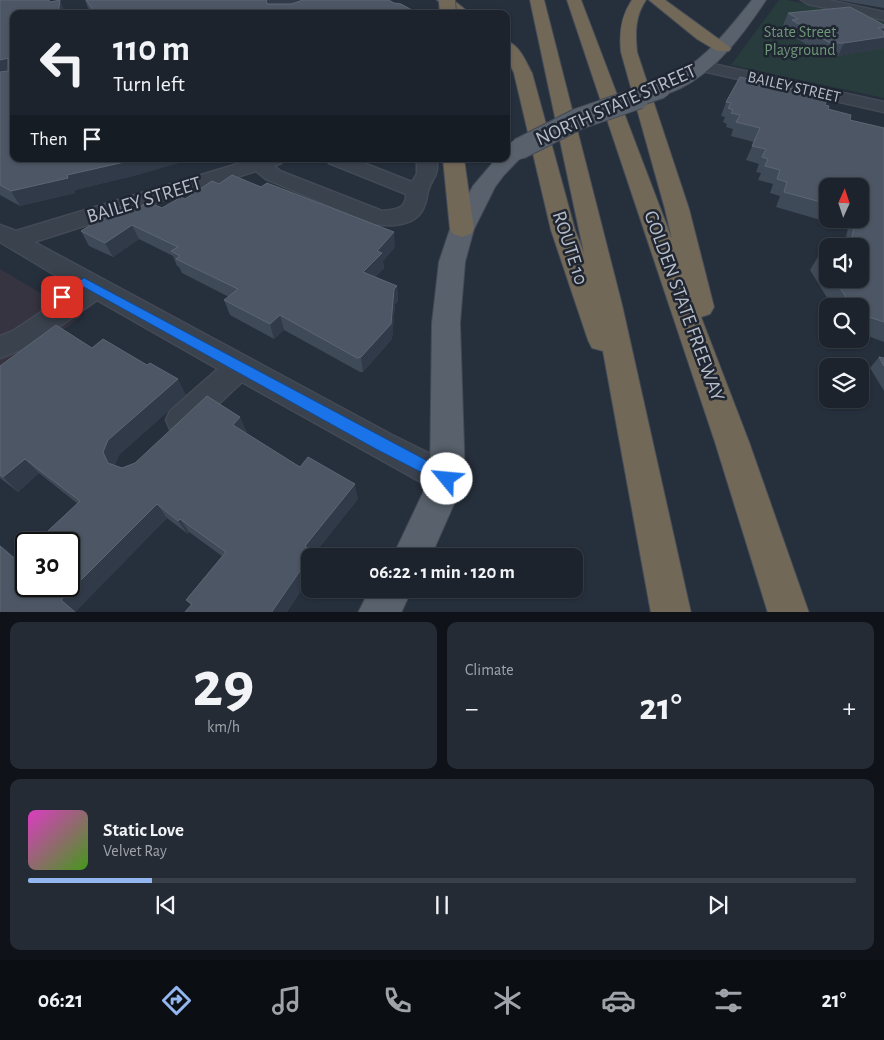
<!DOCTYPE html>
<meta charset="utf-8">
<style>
:root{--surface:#1c232d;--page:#252b35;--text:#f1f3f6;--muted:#a0a4aa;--line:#3a4049;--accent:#93b6f0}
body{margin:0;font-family:"Alegreya Sans",sans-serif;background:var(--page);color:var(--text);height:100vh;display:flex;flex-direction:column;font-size:19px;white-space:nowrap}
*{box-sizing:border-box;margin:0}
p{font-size:16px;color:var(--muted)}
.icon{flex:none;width:28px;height:28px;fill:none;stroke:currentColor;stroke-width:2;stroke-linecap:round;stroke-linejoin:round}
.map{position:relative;height:612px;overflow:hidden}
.drawer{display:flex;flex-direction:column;gap:10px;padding:10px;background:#0f1319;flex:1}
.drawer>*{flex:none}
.hud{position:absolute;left:10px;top:10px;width:500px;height:152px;border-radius:10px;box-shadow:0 1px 4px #0004,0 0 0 1px var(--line);background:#1c232d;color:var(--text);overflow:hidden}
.needle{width:32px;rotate:3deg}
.fabs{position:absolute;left:819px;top:178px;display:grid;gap:10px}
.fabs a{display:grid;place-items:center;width:50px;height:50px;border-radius:10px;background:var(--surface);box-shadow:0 1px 4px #0004,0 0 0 1px var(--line);font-size:25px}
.speed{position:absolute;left:15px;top:532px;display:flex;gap:10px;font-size:25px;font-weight:700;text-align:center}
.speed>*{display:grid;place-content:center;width:65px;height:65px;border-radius:50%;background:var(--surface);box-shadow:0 1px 4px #0004,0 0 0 1px var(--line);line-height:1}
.speed .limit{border:2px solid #111;border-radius:8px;background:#fff;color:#111}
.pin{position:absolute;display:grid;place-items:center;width:42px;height:42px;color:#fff;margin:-21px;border-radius:10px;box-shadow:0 2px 8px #0006}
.me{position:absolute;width:55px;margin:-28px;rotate:298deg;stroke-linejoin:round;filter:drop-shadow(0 0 4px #0008)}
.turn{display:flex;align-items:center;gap:18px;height:105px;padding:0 20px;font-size:22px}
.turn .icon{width:65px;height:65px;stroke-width:2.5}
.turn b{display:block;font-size:35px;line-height:42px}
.then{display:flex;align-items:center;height:48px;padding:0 20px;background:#0003;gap:10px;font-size:19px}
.big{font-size:38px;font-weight:700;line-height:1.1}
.drawer .tile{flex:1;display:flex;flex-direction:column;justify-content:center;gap:8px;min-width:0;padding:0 18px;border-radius:10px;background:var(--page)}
.drawer .dial{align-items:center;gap:0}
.dial b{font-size:65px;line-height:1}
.song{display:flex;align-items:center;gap:15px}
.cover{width:60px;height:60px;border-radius:8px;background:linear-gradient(135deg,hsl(310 70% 55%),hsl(100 70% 35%))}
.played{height:5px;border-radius:2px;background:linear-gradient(90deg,var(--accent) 15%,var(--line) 15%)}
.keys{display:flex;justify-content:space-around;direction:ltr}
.heat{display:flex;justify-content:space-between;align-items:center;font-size:28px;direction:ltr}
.drawer .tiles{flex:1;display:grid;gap:10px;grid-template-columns:1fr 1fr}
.tile:last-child{grid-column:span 2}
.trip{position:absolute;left:301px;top:548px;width:282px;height:50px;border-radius:10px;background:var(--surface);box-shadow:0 1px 4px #0004,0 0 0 1px var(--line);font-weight:700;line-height:50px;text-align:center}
.dock{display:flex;height:80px;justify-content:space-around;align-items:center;background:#0b0e12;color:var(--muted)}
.dock .icon{width:35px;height:35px}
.dock .active{color:var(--accent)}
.dock b{font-size:22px;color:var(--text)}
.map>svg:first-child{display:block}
</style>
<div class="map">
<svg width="884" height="613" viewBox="0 0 884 613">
<rect width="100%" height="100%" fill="#262f3c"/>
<path fill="#363441" d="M0 269 81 317 0 375Z"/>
<path fill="#283b3d" d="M779 0H787L884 21V98L731 65Z"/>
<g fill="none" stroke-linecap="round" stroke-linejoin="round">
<defs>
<g id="minor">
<path d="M801 0H828L884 12V20L808 4Z"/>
<path d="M704 62 884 102V112L698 70 696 67 698 64Z"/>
<path d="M254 159H284L281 163 274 166 280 171 382 211C393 210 407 210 406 194L329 163 326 159H353L412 182 417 174V159H437C438 179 433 175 428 191 426 197 427 202 423 209 414 227 388 227 371 223L266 179 256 171 34 242 392 435 459 468 464 479 459 490 447 494 435 490 242 382 192 429 181 433 170 429 166 420 170 411 218 369 97 300 33 345 0 358V336L13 331 77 288 0 242V225L16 231Z"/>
</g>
<g id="major">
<path d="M752 0H766C743 34 718 69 681 88 672 92 665 96 656 94L653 90 656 86C701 64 721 39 752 0Z"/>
<path d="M519 143 526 145 529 149 504 175 495 187 474 229 465 262 460 323 465 479 431 556H393L430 478 432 323 439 262 450 229 473 186 496 159H506V149L512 145Z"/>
<path d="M370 589H412L401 613H358Z"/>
</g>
<g id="highway">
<path d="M437 0H453L471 14H454Z"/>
<path d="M530 0H544L622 305 691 613H651L603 351 592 348 588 340 551 230 514 73 506 56V41C520 45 526 62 532 73L575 230 584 253Z"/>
<path d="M567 0H581L672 239 665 209 621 52C619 33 621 16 632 0H646C635 16 635 33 637 52L689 209 714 307 710 314 701 317 749 442 809 613H768L715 442Z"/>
<path d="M649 0H665L731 48 729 51H717L697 39Z"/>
<path d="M443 159H464L474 229 471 234 462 237 453 234 450 229Z"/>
</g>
</defs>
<use href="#minor" stroke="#434a56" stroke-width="3"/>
<use href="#major" stroke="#434a56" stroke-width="2"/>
<use href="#highway" stroke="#454c58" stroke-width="2"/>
<use href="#minor" fill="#3a424d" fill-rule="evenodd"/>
<use href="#major" fill="#58616c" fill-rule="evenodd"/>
<use href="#highway" fill="#726858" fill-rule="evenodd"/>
<defs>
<path id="major-bridge-far1" d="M635 99 662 90"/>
<path id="major-bridge" d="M519 149 578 119 639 98"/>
<path id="highway-bridge" d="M447 0 448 14"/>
</defs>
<use href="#major-bridge-far1" stroke="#434a56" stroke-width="18" stroke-linecap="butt"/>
<use href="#major-bridge" stroke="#434a56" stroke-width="23" stroke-linecap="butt"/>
<use href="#highway-bridge" stroke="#454c58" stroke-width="18" stroke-linecap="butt"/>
<use href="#major-bridge-far1" stroke="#58616c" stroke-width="16"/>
<use href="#major-bridge" stroke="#58616c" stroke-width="21"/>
<use href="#highway-bridge" stroke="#726858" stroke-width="16"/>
</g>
<g fill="#3f4a58" fill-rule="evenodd">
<path d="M0 0 65 12 14 14 141 174 75 190V193L20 206 0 195Z"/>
<path d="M85 0H302L412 14H92L88 8Z"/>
<path d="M837 0H884V8Z"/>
<path d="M788 13 884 25V48L838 56H824L787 32 789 29 783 25Z"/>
<path d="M726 102 825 105 828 109 850 120 884 128V342L860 333V306H832L810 270 819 255 828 257V279H860V246H844L848 228 776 207 780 196 770 193 773 184 758 180 761 173 756 172 759 164 746 160 754 142 731 136 733 129 726 127 727 124 723 122 725 117 721 116ZM828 186H860V219H828Z"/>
<path d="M185 199 395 247 383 261 384 268 375 277 397 286 398 301 395 304 392 339 363 372H360L284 330 274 339 230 315 224 300 229 297 182 273 179 267 177 266 173 256 139 239 113 257 89 246 81 231 136 209 162 208Z"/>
<path d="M92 348 186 395 119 455 115 465 122 468 247 432 246 433 300 467 358 499 314 554 310 556V577L286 613 191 605 186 600 222 556 189 532 188 534 167 518 76 611 77 613H0V545L17 559 78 504 39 473 18 492 0 478V366Z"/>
<path d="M879 357 884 358V391L870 368Z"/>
</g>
<g fill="#303a48">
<path d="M60 0 65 12V14H58Z"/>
<path d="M267 0H302L271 9 266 2Z"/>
<path d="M878 28H884V48L838 56 844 43Z"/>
<path d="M8 58 14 69 0 75V60Z"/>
<path d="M138 159H194L141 174 75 190V193L20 206 11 191 67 175Z"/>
<path d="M132 225 139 239 113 257 105 243Z"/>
<path d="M394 232 395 247 383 261 384 268 365 287 363 272 377 251Z"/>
<path d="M397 286 398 301 395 304 392 339 363 372 361 357 394 289Z"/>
<path d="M280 315 284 330 274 339 270 324Z"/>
<path d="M178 379 186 395 119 455 114 467 108 463 103 452 108 440Z"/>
<path d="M240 417 247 432 239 440 233 425Z"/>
<path d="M25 459 39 473 18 492 3 477Z"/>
<path d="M355 484 358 499 314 554 315 556H310V577L286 612 271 613 305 546Z"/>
<path d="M157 504 167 518 76 611 77 613H76L61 600Z"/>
<path d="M180 519 189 532 188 534 178 521Z"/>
<path d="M0 545 26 568 16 560 0 546Z"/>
</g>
<g fill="#4c5664" stroke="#5c6674">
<path d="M0 0H49L50 2 60 0 58 14H14V159H138L67 175 68 178 11 191 0 185V72L8 71V58L0 60Z"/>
<path d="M86 0H267L266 2 268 4H292L303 0H389L394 3 401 4 412 10V14H96Z"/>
<path d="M850 7 884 25V28H878L884 32V37L844 43H830L792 20 798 19 788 13Z"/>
<path d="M740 77 828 97 825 105 829 106 828 109 851 115 850 120 884 128V322L860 314V306H852L834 279H860V246H850L856 219H860V186H828V204L784 192 787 182 777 179 780 170 765 166 768 159 762 157 766 149 752 146 760 128 736 122 740 115 731 113 733 110 728 108 731 103 726 102Z"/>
<path d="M232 175 261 187 267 183 394 232 377 251 382 253 363 272 397 286 394 289 391 324 361 357 357 358 280 315 270 324 224 300 238 289 176 259 180 256 171 251 178 247 132 225 105 243 81 231 121 206 126 205 136 209 148 202 162 208 181 197 185 199 212 181 219 184Z"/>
<path d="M819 255 828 257V268Z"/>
<path d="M56 325 92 348 103 339 147 365 150 363 178 379 108 440 103 452 108 463 122 468 135 463 207 396 240 417 233 425 300 467 308 457 355 484 305 546 313 552 271 613H184L192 604 186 600 226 552 180 519 178 521 157 504 61 600 76 613H0V546L16 560 26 551V586H69V544H34L80 501 25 459 3 477 0 475V366Z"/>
<path d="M879 357 884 358V366Z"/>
</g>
<path fill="#1a73e8" stroke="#114b97" d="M84 278 452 474 454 479 452 483 447 485 442 483 376 449 84 287 65 300H58L56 297 58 294Z"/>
<g text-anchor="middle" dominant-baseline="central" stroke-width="5" stroke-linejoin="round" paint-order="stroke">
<g font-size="16" fill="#6f9778" stroke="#1f2632">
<text x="800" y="32">State Street<tspan x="800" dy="18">Playground</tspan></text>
</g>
<g font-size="16" fill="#b6bdc8" stroke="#1f2632">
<text transform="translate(794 87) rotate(13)">BAILEY STREET</text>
</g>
<g font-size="20" fill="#b6bdc8" stroke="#1f2632">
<text transform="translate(616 105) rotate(-24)">NORTH STATE STREET</text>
<text transform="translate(144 200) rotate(-17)">BAILEY STREET</text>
<text transform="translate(570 248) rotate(72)">ROUTE 10</text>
<text transform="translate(684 306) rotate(70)">GOLDEN STATE FREEWAY</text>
</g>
</g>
</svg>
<div class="fabs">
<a><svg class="needle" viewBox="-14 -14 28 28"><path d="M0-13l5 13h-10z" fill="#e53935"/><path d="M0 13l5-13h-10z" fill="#a0a4aa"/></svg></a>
<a><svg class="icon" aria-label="sound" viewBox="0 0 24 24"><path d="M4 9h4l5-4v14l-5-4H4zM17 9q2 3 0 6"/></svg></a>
<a><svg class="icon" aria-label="search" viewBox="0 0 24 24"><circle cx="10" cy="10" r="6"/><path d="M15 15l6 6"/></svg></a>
<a><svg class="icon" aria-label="layers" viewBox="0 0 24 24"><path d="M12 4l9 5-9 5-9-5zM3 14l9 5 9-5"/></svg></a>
</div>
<div class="speed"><div class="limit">30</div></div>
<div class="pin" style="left:62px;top:297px;background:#d93025"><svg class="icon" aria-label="arrive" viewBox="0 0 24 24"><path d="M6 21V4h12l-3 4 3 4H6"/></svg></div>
<svg class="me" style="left:447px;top:479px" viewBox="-20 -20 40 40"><circle r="19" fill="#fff"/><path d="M0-13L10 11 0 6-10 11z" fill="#1a73e8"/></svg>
<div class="trip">06:22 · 1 min · 120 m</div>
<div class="hud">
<div class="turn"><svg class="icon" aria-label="left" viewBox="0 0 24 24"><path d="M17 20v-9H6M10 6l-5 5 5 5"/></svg><div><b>110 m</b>Turn left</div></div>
<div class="then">Then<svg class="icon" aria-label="arrive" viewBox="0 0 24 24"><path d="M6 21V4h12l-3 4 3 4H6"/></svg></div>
</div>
</div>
<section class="drawer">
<div class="tiles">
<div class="tile dial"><b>29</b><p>km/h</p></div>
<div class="tile"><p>Climate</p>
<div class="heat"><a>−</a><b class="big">21°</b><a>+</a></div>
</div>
<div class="tile">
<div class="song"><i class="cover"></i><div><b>Static Love</b><p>Velvet Ray</p></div></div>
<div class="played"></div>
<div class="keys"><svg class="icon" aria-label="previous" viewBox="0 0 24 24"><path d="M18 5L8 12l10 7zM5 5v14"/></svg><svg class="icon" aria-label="pause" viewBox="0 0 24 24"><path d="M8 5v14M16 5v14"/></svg><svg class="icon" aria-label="next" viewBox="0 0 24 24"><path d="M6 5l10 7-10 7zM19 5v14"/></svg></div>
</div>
</div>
</section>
<nav class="dock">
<b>06:21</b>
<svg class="icon active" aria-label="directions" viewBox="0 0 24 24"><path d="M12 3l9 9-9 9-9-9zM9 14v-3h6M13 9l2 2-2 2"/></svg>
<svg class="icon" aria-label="music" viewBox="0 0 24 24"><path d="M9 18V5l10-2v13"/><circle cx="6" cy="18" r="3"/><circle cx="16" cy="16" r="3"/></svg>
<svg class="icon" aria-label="phone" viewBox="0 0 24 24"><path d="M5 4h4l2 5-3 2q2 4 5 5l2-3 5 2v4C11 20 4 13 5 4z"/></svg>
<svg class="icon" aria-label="climate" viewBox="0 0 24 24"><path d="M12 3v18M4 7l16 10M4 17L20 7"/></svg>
<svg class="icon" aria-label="car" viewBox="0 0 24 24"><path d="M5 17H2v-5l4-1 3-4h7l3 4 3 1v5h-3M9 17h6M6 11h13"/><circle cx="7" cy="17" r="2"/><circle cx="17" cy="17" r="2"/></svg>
<svg class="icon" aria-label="filters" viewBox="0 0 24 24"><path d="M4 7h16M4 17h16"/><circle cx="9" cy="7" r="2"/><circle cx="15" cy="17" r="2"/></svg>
<b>21°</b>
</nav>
